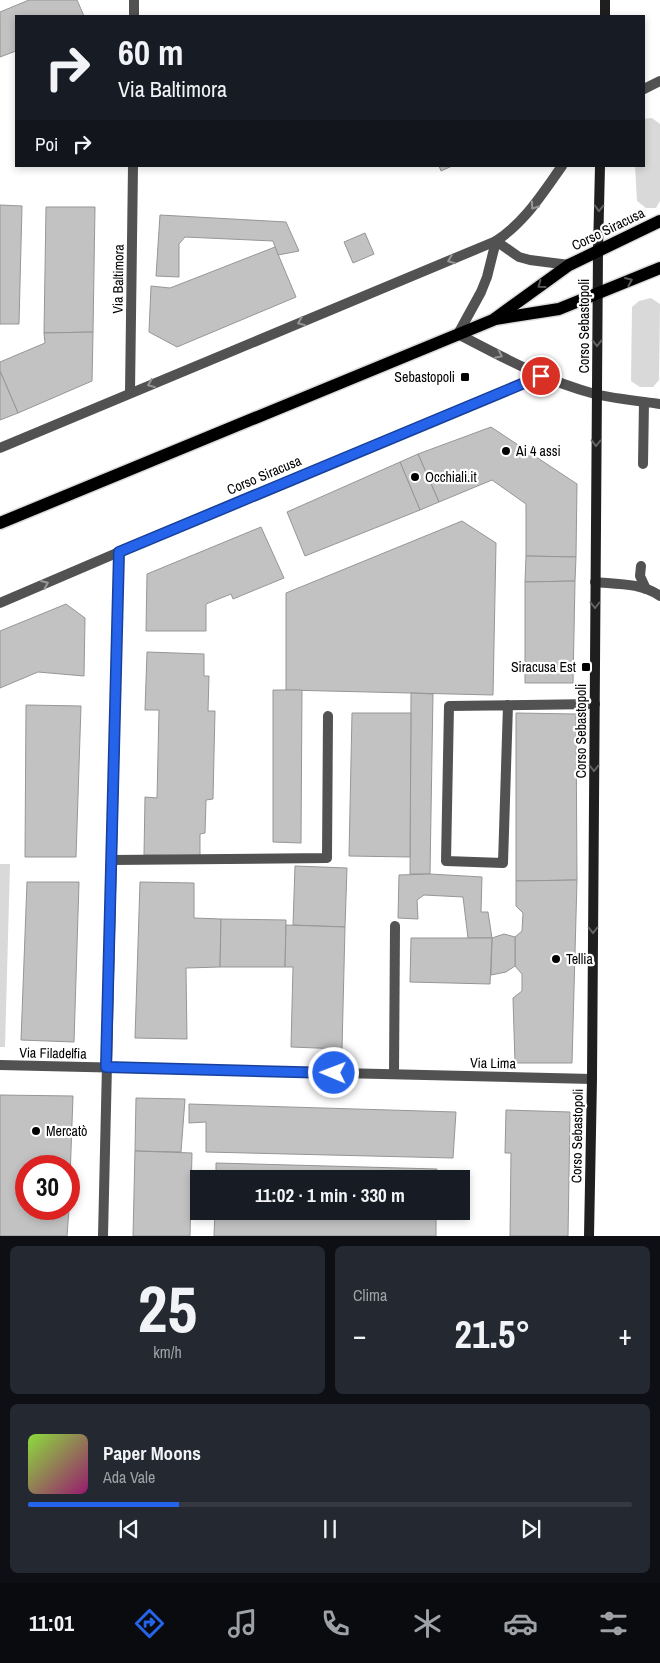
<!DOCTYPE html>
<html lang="it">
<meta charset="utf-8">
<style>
:root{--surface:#171b24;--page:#242831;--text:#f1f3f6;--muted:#9ea1a6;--line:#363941;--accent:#2563eb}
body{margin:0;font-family:"Archivo Narrow",sans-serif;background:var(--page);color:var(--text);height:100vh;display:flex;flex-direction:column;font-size:19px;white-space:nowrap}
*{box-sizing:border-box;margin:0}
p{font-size:16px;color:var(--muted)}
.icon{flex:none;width:28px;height:28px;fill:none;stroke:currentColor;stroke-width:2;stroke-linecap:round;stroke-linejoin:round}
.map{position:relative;height:1236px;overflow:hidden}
.panel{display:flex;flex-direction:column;gap:10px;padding:10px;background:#0d0f14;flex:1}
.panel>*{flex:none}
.hud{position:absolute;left:15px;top:15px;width:630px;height:152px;border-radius:0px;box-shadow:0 2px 8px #0003;background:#171b24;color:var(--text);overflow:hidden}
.speed{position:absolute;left:15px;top:1155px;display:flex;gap:10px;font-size:25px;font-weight:700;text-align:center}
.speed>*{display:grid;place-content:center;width:65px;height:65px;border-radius:50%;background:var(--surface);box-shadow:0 2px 8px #0003;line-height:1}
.speed .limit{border:8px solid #d22;background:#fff;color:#111}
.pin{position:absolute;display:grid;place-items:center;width:42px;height:42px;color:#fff;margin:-21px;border:2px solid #fff;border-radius:50%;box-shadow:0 1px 5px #0007}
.me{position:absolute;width:55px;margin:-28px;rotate:271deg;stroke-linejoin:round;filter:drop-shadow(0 0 4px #0008)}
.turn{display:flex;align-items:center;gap:18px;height:105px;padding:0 20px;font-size:22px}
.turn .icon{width:65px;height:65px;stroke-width:2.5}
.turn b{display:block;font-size:35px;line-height:42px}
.then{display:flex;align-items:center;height:48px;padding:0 20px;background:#0003;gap:10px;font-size:19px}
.big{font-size:38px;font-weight:700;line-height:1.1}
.panel .widget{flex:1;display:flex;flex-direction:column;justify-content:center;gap:8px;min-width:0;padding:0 18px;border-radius:8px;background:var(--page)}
.panel .dial{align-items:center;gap:0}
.dial b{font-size:65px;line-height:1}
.song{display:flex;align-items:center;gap:15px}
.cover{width:60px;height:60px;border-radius:8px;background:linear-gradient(135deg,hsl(90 70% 55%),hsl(320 70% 35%))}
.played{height:5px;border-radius:2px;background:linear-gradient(90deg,var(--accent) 25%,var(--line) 25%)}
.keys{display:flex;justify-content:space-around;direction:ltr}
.heat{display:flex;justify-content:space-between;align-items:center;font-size:28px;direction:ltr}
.panel .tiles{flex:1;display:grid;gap:10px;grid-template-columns:1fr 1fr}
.widget:last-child{grid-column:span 2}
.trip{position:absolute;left:190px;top:1170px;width:280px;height:50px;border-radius:0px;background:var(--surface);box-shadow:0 2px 8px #0003;font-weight:700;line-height:50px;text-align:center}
.tab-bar{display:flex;height:80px;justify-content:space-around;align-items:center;background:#090b0e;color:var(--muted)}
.tab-bar .icon{width:35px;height:35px}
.tab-bar .on{color:var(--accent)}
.tab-bar b{font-size:22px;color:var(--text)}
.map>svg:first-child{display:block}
</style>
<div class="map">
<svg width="660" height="1236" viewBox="0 0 660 1236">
<rect width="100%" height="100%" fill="#fff"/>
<g fill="#d9d9d9">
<path d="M652 118 660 124V201L656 208H646L637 201 635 166H644V119Z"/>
<path d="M651 298 660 304 659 380 653 387H640L631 381 632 307 639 301Z"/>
<path d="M0 864H10L5 1047H0Z"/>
</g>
<g fill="#c2c2c2" stroke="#969696">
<path d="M29 0H77L84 16H16V51L0 57V12Z"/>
<path d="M439 166H452L441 171Z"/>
<path d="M0 205 22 206 19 324H0Z"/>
<path d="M46 207H95L93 332 44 333Z"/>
<path d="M160 215 286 222 299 251 278 255 273 241 185 237 179 244V277L156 276Z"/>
<path d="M365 233 374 254 353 263 344 242Z"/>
<path d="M275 247 296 297 177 347 149 332 151 286 170 288Z"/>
<path d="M93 332 92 381 18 413 0 371V362L45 343 44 333Z"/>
<path d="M0 371 18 413 0 420Z"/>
<path d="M491 427 577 484 576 557 526 556V504L492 480 439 502 418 454Z"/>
<path d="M418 454 439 502 420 510 400 462Z"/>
<path d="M400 462 420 510 305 556 287 512Z"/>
<path d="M462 521 496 543 493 695 286 690V593Z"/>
<path d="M261 527 284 578 233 599 231 594 206 604V631H146L147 574Z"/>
<path d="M526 556 576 557 575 581 525 582Z"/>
<path d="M575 581 573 683H525V582Z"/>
<path d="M66 604 85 618 84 676 38 672 0 688V631Z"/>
<path d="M147 652 204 654V676H209L208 711H215L213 799 206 800 205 833 200 834V856L144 855 145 797 157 798 159 710H145Z"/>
<path d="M273 690H302L301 843 273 842Z"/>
<path d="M411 693 433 694 430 874H410Z"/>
<path d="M26 705 81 706 76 857H25Z"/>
<path d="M352 713H411L410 857 349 856Z"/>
<path d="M516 713 576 714 577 880 516 881Z"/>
<path d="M295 866 347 868 345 927 293 925Z"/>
<path d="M430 874 482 877 481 912H488L492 938H468L463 897 424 895 417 900 418 919 398 918 399 875Z"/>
<path d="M577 880 572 1063H515L513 998 522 991V974L515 966V937L522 931 523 913 516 906V881Z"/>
<path d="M27 882H79L74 1042 21 1040Z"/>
<path d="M140 882 194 883V918L221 919 220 967 186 968 187 1039 135 1038Z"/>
<path d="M221 919 286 920 285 967H220Z"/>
<path d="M286 925 345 927 342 1049 291 1047 293 967H285Z"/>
<path d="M504 934 515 937V966L506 972 491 975 492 938Z"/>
<path d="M411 938H492L490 984 410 982Z"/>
<path d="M0 1095 73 1096 69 1205V1166H26V1209H69L67 1236H0Z"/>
<path d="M136 1098 185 1099 181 1152 135 1151Z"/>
<path d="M189 1104 456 1112 453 1158 206 1152V1122L189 1123Z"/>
<path d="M506 1110 570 1112 568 1236H510L511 1153H505Z"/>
<path d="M135 1151 192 1153 190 1236H133Z"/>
<path d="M216 1163 437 1169V1179H216Z"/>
<path d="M215 1211H436V1236H214Z"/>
</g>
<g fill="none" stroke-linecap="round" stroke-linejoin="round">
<defs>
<g id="primary">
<path d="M495 319 559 309 660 268"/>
<path d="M0 523 493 320 569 265 660 221"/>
</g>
</defs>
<use href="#primary" stroke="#dbdbdb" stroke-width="15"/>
<g stroke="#525252" stroke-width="10">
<path d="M643 464 644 402"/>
<path d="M641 566 640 576 646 589"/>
<path d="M595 582C617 584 642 583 660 596"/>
<path d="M508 705 503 863 446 861 449 706 595 704"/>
<path d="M111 860 327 858 328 716"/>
</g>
<g stroke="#525252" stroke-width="10">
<path d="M134 16V0"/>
<path d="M644 89 660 81"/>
<path d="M496 241 487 277 481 292 458 334C502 357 546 381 595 394 616 399 639 401 660 404"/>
<path d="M496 241 519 257 530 260 569 265"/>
<path d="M130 392 133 166"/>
<path d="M0 448 496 241C525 222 542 194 562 166"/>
<path d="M0 603 119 552 541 376"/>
<path d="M0 1065 592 1079"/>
<path d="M394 1074 395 926"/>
<path d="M103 1236 119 552"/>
</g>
<g stroke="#1f1f1f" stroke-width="10">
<path d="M605 16V0"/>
<path d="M589 1236 592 1079 598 250 600 166"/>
</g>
<use href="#primary" stroke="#000" stroke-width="12"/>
</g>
<defs><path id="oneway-chevron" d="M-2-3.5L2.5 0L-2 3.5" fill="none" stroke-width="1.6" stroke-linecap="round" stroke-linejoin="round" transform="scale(1.25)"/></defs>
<g stroke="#979797">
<use href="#oneway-chevron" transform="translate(534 206) rotate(126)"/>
<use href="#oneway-chevron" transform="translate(451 260) rotate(158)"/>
<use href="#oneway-chevron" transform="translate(301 322) rotate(158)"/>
<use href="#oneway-chevron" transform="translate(499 355) rotate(26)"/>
<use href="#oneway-chevron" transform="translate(151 384) rotate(158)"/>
<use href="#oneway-chevron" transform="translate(45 584) rotate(-23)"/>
</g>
<g stroke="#626262">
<use href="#oneway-chevron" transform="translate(599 208) rotate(92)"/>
<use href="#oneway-chevron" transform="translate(597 343) rotate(90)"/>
<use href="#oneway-chevron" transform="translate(596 443) rotate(91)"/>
<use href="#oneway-chevron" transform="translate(595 605) rotate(90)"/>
<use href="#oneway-chevron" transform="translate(594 768) rotate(90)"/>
<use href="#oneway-chevron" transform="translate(593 930) rotate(90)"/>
</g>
<g stroke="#595959">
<use href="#oneway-chevron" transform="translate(629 281) rotate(-23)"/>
<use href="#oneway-chevron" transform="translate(541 285) rotate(144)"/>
</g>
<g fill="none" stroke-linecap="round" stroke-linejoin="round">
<defs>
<path id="route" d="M334 1073 106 1067 119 552 541 376"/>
</defs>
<use href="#route" stroke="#184099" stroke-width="12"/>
<use href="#route" stroke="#2563eb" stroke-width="9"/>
</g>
<g fill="#000" stroke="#fff" stroke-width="2">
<rect x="460" y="372" width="10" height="10" rx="2.5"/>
<circle cx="506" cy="451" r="5"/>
<circle cx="415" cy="477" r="5"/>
<rect x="581" y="662" width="10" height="10" rx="2.5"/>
<circle cx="556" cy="959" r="5"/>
<circle cx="36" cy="1131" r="5"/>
</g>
<g text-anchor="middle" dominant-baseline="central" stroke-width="4.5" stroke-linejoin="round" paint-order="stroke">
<g font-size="14" fill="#000" stroke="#fff">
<text transform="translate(608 229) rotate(-26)">Corso Siracusa</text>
<text transform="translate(118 279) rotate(-89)">Via Baltimora</text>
<text transform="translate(584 326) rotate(-90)">Corso Sebastopoli</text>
<text transform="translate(264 475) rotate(-23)">Corso Siracusa</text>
<text transform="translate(581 731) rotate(-90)">Corso Sebastopoli</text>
<text transform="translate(53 1053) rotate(1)">Via Filadelfia</text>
<text transform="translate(493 1063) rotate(1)">Via Lima</text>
<text transform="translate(577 1136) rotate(-89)">Corso Sebastopoli</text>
</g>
<g font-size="14" fill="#000" stroke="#fff" text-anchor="start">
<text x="455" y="377" text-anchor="end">Sebastopoli</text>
<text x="516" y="451">Ai 4 assi</text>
<text x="425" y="477">Occhiali.it</text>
<text x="576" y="667" text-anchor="end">Siracusa Est</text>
<text x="566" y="959">Tellia</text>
<text x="46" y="1131">Mercatò</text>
</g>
</g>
</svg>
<div class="speed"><div class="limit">30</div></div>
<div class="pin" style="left:541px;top:376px;background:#d93025"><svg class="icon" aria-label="arrive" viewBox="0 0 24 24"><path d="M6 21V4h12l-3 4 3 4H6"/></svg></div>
<svg class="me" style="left:334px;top:1073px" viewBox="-20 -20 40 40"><circle r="17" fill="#2563eb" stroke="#fff" stroke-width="3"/><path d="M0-11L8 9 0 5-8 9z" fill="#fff"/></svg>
<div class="trip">11:02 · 1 min · 330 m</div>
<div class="hud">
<div class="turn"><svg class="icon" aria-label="right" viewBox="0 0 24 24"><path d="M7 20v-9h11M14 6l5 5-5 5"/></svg><div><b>60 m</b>Via Baltimora</div></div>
<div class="then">Poi<svg class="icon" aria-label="right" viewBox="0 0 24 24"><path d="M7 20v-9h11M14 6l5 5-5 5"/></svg></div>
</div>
</div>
<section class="panel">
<div class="tiles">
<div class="widget dial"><b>25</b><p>km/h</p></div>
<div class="widget"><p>Clima</p>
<div class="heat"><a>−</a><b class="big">21.5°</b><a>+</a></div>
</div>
<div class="widget">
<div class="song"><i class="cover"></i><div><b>Paper Moons</b><p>Ada Vale</p></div></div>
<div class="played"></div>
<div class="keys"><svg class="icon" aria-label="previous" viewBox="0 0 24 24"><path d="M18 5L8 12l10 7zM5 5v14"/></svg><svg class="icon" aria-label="pause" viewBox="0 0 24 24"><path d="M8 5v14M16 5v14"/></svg><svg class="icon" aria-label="next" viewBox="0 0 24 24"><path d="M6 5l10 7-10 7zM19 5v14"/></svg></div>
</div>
</div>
</section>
<nav class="tab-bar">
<b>11:01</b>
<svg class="icon on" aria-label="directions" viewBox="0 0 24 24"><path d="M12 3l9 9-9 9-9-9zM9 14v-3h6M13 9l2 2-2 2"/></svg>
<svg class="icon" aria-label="music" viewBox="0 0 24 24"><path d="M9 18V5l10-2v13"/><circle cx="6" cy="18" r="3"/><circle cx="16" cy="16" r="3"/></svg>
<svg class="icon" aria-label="phone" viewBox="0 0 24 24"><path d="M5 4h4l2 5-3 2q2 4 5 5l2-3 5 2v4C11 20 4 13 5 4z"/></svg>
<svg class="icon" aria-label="climate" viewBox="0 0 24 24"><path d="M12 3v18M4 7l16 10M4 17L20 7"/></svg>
<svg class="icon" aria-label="car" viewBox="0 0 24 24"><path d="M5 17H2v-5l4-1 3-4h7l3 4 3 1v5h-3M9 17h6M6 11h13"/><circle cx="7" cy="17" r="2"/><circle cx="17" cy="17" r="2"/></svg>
<svg class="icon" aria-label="filters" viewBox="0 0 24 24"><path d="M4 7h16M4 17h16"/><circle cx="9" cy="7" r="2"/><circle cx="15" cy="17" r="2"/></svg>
</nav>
